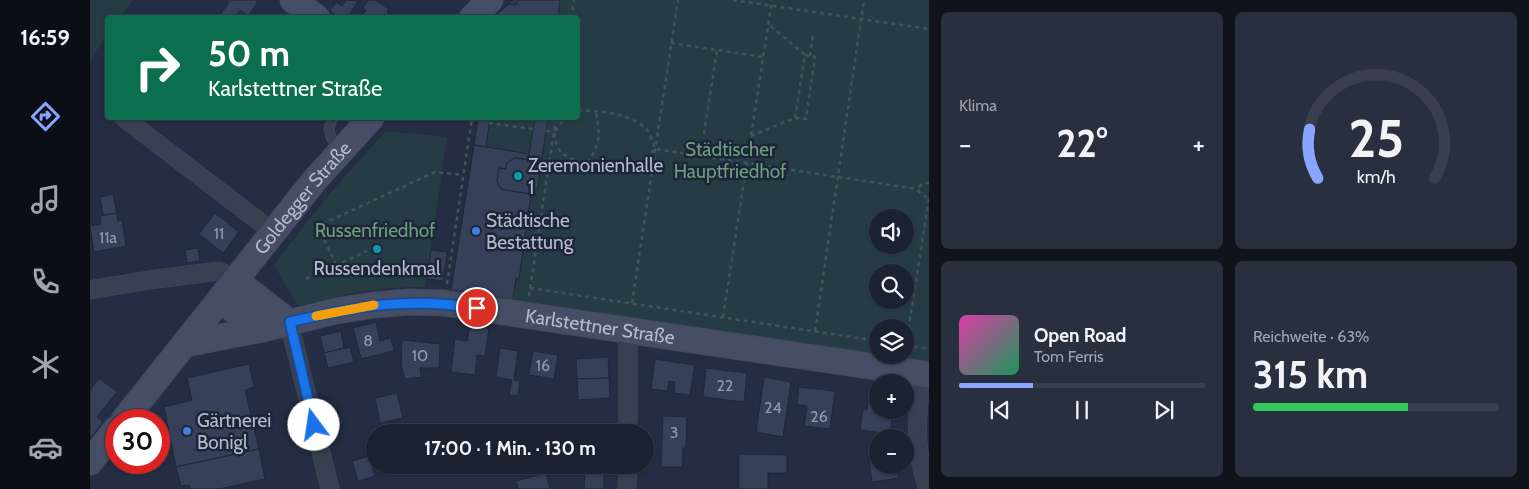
<!DOCTYPE html>
<html lang="de">
<meta charset="utf-8">
<style>
:root{--surface:#1b2232;--page:#282f3e;--text:#f1f3f6;--muted:#a0a4ac;--line:#393f4d;--accent:#88a6ff}
body{margin:0;font-family:Cabin,sans-serif;background:var(--page);color:var(--text);height:100vh;display:flex;flex-direction:column;font-size:19px;white-space:nowrap}
*{box-sizing:border-box;margin:0}
p{font-size:16px;color:var(--muted)}
.icon{flex:none;width:28px;height:28px;fill:none;stroke:currentColor;stroke-width:2;stroke-linecap:round;stroke-linejoin:round}
.map{position:relative;flex:1;overflow:hidden}
.side{display:flex;flex-direction:column;gap:12px;padding:12px;background:#0f131c;width:600px}
.side>*{flex:none}
.top-card{position:absolute;left:15px;top:15px;width:475px;height:105px;border-radius:5px;box-shadow:0 1px 4px #0004,0 0 0 1px var(--line);background:#0b6e4f;color:#fff;overflow:hidden}
.buttons{position:absolute;left:779px;top:209px;display:grid;gap:10px}
.buttons a{display:grid;place-items:center;width:45px;height:45px;border-radius:50%;background:var(--surface);box-shadow:0 1px 4px #0004,0 0 0 1px var(--line);font-size:25px}
.speed{position:absolute;left:15px;top:409px;display:flex;gap:10px;font-size:25px;font-weight:700;text-align:center}
.speed>*{display:grid;place-content:center;width:65px;height:65px;border-radius:50%;background:var(--surface);box-shadow:0 1px 4px #0004,0 0 0 1px var(--line);line-height:1}
.speed .limit{border:8px solid #d22;background:#fff;color:#111}
.pin{position:absolute;display:grid;place-items:center;width:42px;height:42px;color:#fff;margin:-21px;border:2px solid #fff;border-radius:50%;box-shadow:0 1px 5px #0007}
.me{position:absolute;width:55px;margin:-28px;rotate:346deg;stroke-linejoin:round;filter:drop-shadow(0 0 4px #0008)}
.turn{display:flex;align-items:center;gap:18px;height:105px;padding:0 20px;font-size:22px}
.turn .icon{width:65px;height:65px;stroke-width:2.5}
.turn b{display:block;font-size:35px;line-height:42px}
.big{font-size:38px;font-weight:700;line-height:1.1}
.side .card{flex:1;display:flex;flex-direction:column;justify-content:center;gap:8px;min-width:0;padding:0 18px;border-radius:8px;background:var(--page)}
.side .dial{align-items:center;gap:0}
.dial svg{height:130px;overflow:visible;fill:none;stroke:var(--line);stroke-width:7;stroke-linecap:round;text-anchor:middle}
.dial text{fill:var(--text);stroke:none}
.song{display:flex;align-items:center;gap:15px}
.cover{width:60px;height:60px;border-radius:8px;background:linear-gradient(135deg,hsl(320 70% 55%),hsl(150 70% 35%))}
.played{height:5px;border-radius:2px;background:linear-gradient(90deg,var(--accent) 30%,var(--line) 30%)}
.keys{display:flex;justify-content:space-around;direction:ltr}
.heat{display:flex;justify-content:space-between;align-items:center;font-size:28px;direction:ltr}
.charge{height:8px;border-radius:4px;background:linear-gradient(90deg,#34c759 63%,var(--line) 0)}
.side .tiles{flex:1;display:grid;gap:12px;grid-template-columns:repeat(2,1fr)}
.trip{position:absolute;left:276px;top:424px;width:288px;height:50px;border-radius:25px;background:var(--surface);box-shadow:0 1px 4px #0004,0 0 0 1px var(--line);font-weight:700;line-height:50px;text-align:center}
main{display:flex;flex:1;min-height:0}
.dock{display:flex;flex-direction:column;width:90px;justify-content:space-around;align-items:center;background:#0b0e14;color:var(--muted)}
.dock .icon{width:35px;height:35px}
.dock .selected{color:var(--accent)}
.dock b{font-size:22px;color:var(--text)}
.map>svg:first-child{display:block}
</style>
<main>
<nav class="dock">
<b>16:59</b>
<svg class="icon selected" aria-label="directions" viewBox="0 0 24 24"><path d="M12 3l9 9-9 9-9-9zM9 14v-3h6M13 9l2 2-2 2"/></svg>
<svg class="icon" aria-label="music" viewBox="0 0 24 24"><path d="M9 18V5l10-2v13"/><circle cx="6" cy="18" r="3"/><circle cx="16" cy="16" r="3"/></svg>
<svg class="icon" aria-label="phone" viewBox="0 0 24 24"><path d="M5 4h4l2 5-3 2q2 4 5 5l2-3 5 2v4C11 20 4 13 5 4z"/></svg>
<svg class="icon" aria-label="climate" viewBox="0 0 24 24"><path d="M12 3v18M4 7l16 10M4 17L20 7"/></svg>
<svg class="icon" aria-label="car" viewBox="0 0 24 24"><path d="M5 17H2v-5l4-1 3-4h7l3 4 3 1v5h-3M9 17h6M6 11h13"/><circle cx="7" cy="17" r="2"/><circle cx="17" cy="17" r="2"/></svg>
</nav>
<div class="map">
<svg width="839" height="489" viewBox="0 0 839 489">
<rect width="100%" height="100%" fill="#242d43"/>
<g fill="#263c44" fill-rule="evenodd">
<path d="M0 0H43L30 17 18 18 17 35 0 60Z"/>
<path d="M423 0H839V362L792 355H815V328H788L787 354 361 290 388 118H488V18L405 16ZM788 218H815V245H788ZM788 272H815V300H788Z"/>
<path d="M296 131 357 137 335 287C289 286 253 295 208 306L184 265 235 199Z"/>
</g>
<g fill="#364059" stroke="#1f2739">
<path d="M136 0H165L168 2 158 16 150 10 145 18H128L139 2Z"/>
<path d="M256 0 268 1 257 18H250L240 11 246 2 252 6Z"/>
<path d="M278 0H285L299 9 297 12 302 16 301 18H271L276 10 273 8Z"/>
<path d="M429 0H470L468 18 405 16 419 4 425 5Z"/>
<path d="M388 118H400L396 147 384 145Z"/>
<path d="M445 118H458L450 171 441 160 439 154Z"/>
<path d="M384 145 439 154 441 160 424 158 417 163 416 169 409 168 407 181 411 189 441 194 429 279 426 278 423 300 361 290Z"/>
<path d="M424 158 441 160 450 171 448 187 441 194 411 189 407 181 409 168 416 169 417 163Z"/>
<path d="M23 194 27 213 13 215 10 197Z"/>
<path d="M27 213 28 221 32 220 36 246 4 252 0 226 11 224 10 216Z"/>
<path d="M125 213 149 232 133 253 109 234Z"/>
<path d="M108 248 110 261 97 263 95 250Z"/>
<path d="M341 250 357 252 353 281 337 279Z"/>
<path d="M286 322 290 341 301 338 304 351 271 359 263 328Z"/>
<path d="M380 326 399 328 395 356 387 355 385 375 361 372 365 339 377 341Z"/>
<path d="M251 331 254 348 234 353 230 336Z"/>
<path d="M312 340 350 344 349 368H330L331 377 315 379 311 365Z"/>
<path d="M260 347 264 362 238 368 234 353Z"/>
<path d="M410 348 428 351 424 380 430 381 428 396 419 395 422 380 406 377Z"/>
<path d="M443 351 468 355 464 379 439 375Z"/>
<path d="M518 357 519 378 487 379 486 359Z"/>
<path d="M565 359 605 365 600 395 584 393 585 382 579 381 577 391 561 389Z"/>
<path d="M159 364 164 387 155 390 169 449 86 467 74 407 102 400 97 378Z"/>
<path d="M616 368 657 373 654 402 613 397Z"/>
<path d="M674 377 701 382 693 437 666 432Z"/>
<path d="M9 378 27 392 7 417 13 422 0 439V390Z"/>
<path d="M519 378 520 398 488 400 487 379Z"/>
<path d="M709 387 745 391 740 429 714 426 717 406 707 405Z"/>
<path d="M779 391 788 392V410H803L800 434 770 430 773 409 777 410Z"/>
<path d="M307 393 313 418 290 423 285 398Z"/>
<path d="M573 416 597 417 596 448H593L592 467H571Z"/>
<path d="M788 442V465H807L809 478 782 482 777 444Z"/>
<path d="M169 449 175 479 129 489H100L99 485 91 486 86 467Z"/>
<path d="M649 454 697 455V473H678V489H649Z"/>
<path d="M279 456 285 476 268 481 262 461Z"/>
<path d="M514 470V489H494L495 471Z"/>
<path d="M456 473 460 489H428L426 481Z"/>
</g>
<g fill="none" stroke-linecap="round" stroke-linejoin="round">
<defs>
<path id="lane" d="M243 118C235 130 242 140 249 151"/>
<g id="street">
<path d="M34 118 183 232"/>
<path d="M0 290 59 280 129 271 145 280"/>
<path d="M199 322 240 489"/>
<path d="M832 374C827 417 823 447 838 489"/>
<path d="M538 432V331"/>
<path d="M537 489 538 465"/>
</g>
<g id="secondary">
<path d="M203 0 227 18"/>
<path d="M382 18 400 0"/>
<path d="M145 280 199 322"/>
<path d="M130 299 145 311 173 329"/>
<path id="s1" d="M95 344 173 329 246 311 284 305 319 302 354 303 839 375"/>
<path id="s2" d="M34 420 224 181 281 118"/>
<path d="M0 462 26 429"/>
</g>
</defs>
<use href="#lane" stroke="#42495b" stroke-width="11"/>
<use href="#street" stroke="#42495b" stroke-width="19"/>
<use href="#secondary" stroke="#42495b" stroke-width="27"/>
<g stroke="#40555b" stroke-width="2.5" stroke-dasharray="4 4" stroke-linecap="butt">
<path d="M643 0 839 29"/>
<path d="M481 18 484 0"/>
<path d="M581 43 673 57"/>
<path d="M720 56 723 35"/>
<path d="M488 111C506 109 546 115 557 130 561 135 563 143 565 149L827 189"/>
<path d="M365 118 387 121"/>
<path d="M705 118 716 119 725 57 715 55"/>
<path d="M399 123 443 129"/>
<path d="M456 131 464 132"/>
<path d="M465 131 475 118"/>
<path d="M464 133C465 138 466 147 470 151 484 166 533 174 551 164 556 161 560 154 564 150"/>
<path d="M614 134 627 50"/>
<path d="M661 136 705 118 715 55 678 24"/>
<path d="M498 163C511 140 510 138 506 112"/>
<path d="M839 183H833L827 189 832 195 839 198"/>
<path d="M246 265 228 226 345 172 373 175"/>
<path d="M216 279 277 251"/>
<path d="M357 284 382 118"/>
<path d="M440 288 788 341"/>
<path d="M439 296 466 118"/>
<path d="M542 303 588 0"/>
<path d="M633 317 682 0"/>
<path d="M725 331 774 0"/>
<path d="M816 345 839 198"/>
<path d="M816 345 839 349"/>
</g>
<use href="#lane" stroke="#394052" stroke-width="9"/>
<use href="#street" stroke="#394052" stroke-width="18"/>
<use href="#secondary" stroke="#464e65" stroke-width="25"/>
</g>
<g fill="none" stroke-linecap="round" stroke-linejoin="round">
<defs>
<path id="route" d="M224 425 200 322C267 306 317 297 387 308"/>
</defs>
<use href="#route" stroke="#114b97" stroke-width="12"/>
<use href="#route" stroke="#1a73e8" stroke-width="9"/>
<path stroke="#f59e0b" stroke-width="9" d="M226 316 284 305"/>
</g>
<g fill="#0f9aa8" stroke="#1d2538" stroke-width="2">
<circle cx="428" cy="176" r="5"/>
<circle cx="287" cy="249" r="5"/>
</g>
<g fill="#3f7fe0" stroke="#1d2538" stroke-width="2">
<circle cx="386" cy="231" r="5"/>
<circle cx="97" cy="431" r="5"/>
</g>
<g text-anchor="middle" dominant-baseline="central" stroke-width="5" stroke-linejoin="round" paint-order="stroke">
<g font-size="16" fill="#949aae">
<text x="129" y="233">11</text>
<text x="18" y="237">11a</text>
<text x="278" y="340">8</text>
<text x="330" y="355">10</text>
<text x="453" y="365">16</text>
<text x="635" y="385">22</text>
<text x="683" y="407">24</text>
<text x="729" y="416">26</text>
<text x="584" y="432">3</text>
</g>
<g font-size="19" fill="#6b9f7e" stroke="#1d2538">
<text x="640" y="149">Städtischer<tspan x="640" dy="22">Hauptfriedhof</tspan></text>
<text x="285" y="230">Russenfriedhof</text>
</g>
<g font-size="19" fill="#b6bbcc" stroke="#1d2538" text-anchor="start">
<text x="438" y="165">Zeremonienhalle<tspan x="438" dy="22">1</tspan></text>
<text x="396" y="220">Städtische<tspan x="396" dy="22">Bestattung</tspan></text>
<text x="287" y="268" text-anchor="middle">Russendenkmal</text>
<text x="107" y="420">Gärtnerei<tspan x="107" dy="22">Bonigl</tspan></text>
</g>
<g font-size="19" fill="#b6bbcc" stroke="#1d2538">
<text stroke="none"><textPath href="#s2" startOffset="285">Goldegger Straße</textPath></text>
<text stroke="none"><textPath href="#s1" startOffset="421">Karlstettner Straße</textPath></text>
</g>
</g>
</svg>
<div class="buttons">
<a><svg class="icon" aria-label="sound" viewBox="0 0 24 24"><path d="M4 9h4l5-4v14l-5-4H4zM17 9q2 3 0 6"/></svg></a>
<a><svg class="icon" aria-label="search" viewBox="0 0 24 24"><circle cx="10" cy="10" r="6"/><path d="M15 15l6 6"/></svg></a>
<a><svg class="icon" aria-label="layers" viewBox="0 0 24 24"><path d="M12 4l9 5-9 5-9-5zM3 14l9 5 9-5"/></svg></a>
<a>+</a>
<a>−</a>
</div>
<div class="speed"><div class="limit">30</div></div>
<div class="pin" style="left:387px;top:308px;background:#d93025"><svg class="icon" aria-label="arrive" viewBox="0 0 24 24"><path d="M6 21V4h12l-3 4 3 4H6"/></svg></div>
<svg class="me" style="left:224px;top:425px" viewBox="-20 -20 40 40"><circle r="19" fill="#fff"/><path d="M0-13L10 11 0 6-10 11z" fill="#1a73e8"/></svg>
<div class="trip">17:00 · 1 Min. · 130 m</div>
<div class="top-card">
<div class="turn"><svg class="icon" aria-label="right" viewBox="0 0 24 24"><path d="M7 20v-9h11M14 6l5 5-5 5"/></svg><div><b>50 m</b>Karlstettner Straße</div></div>
</div>
</div>
<section class="side">
<div class="tiles">
<div class="card"><p>Klima</p>
<div class="heat"><a>−</a><b class="big">22°</b><a>+</a></div>
</div>
<div class="card dial"><svg viewBox="0 0 100 80">
<path d="M14 69A42 42 0 1 1 86 69"/>
<path d="M14 69A42 42 0 0 1 9 39" stroke="#88a6ff"/>
<text x="50" y="56" font-size="32" font-weight="700">25</text>
<text x="50" y="72" font-size="11">km/h</text>
</svg></div>
<div class="card">
<div class="song"><i class="cover"></i><div><b>Open Road</b><p>Tom Ferris</p></div></div>
<div class="played"></div>
<div class="keys"><svg class="icon" aria-label="previous" viewBox="0 0 24 24"><path d="M18 5L8 12l10 7zM5 5v14"/></svg><svg class="icon" aria-label="pause" viewBox="0 0 24 24"><path d="M8 5v14M16 5v14"/></svg><svg class="icon" aria-label="next" viewBox="0 0 24 24"><path d="M6 5l10 7-10 7zM19 5v14"/></svg></div>
</div>
<div class="card"><p>Reichweite · 63%</p><b class="big">315 km</b><div class="charge"></div></div>
</div>
</section>
</main>
